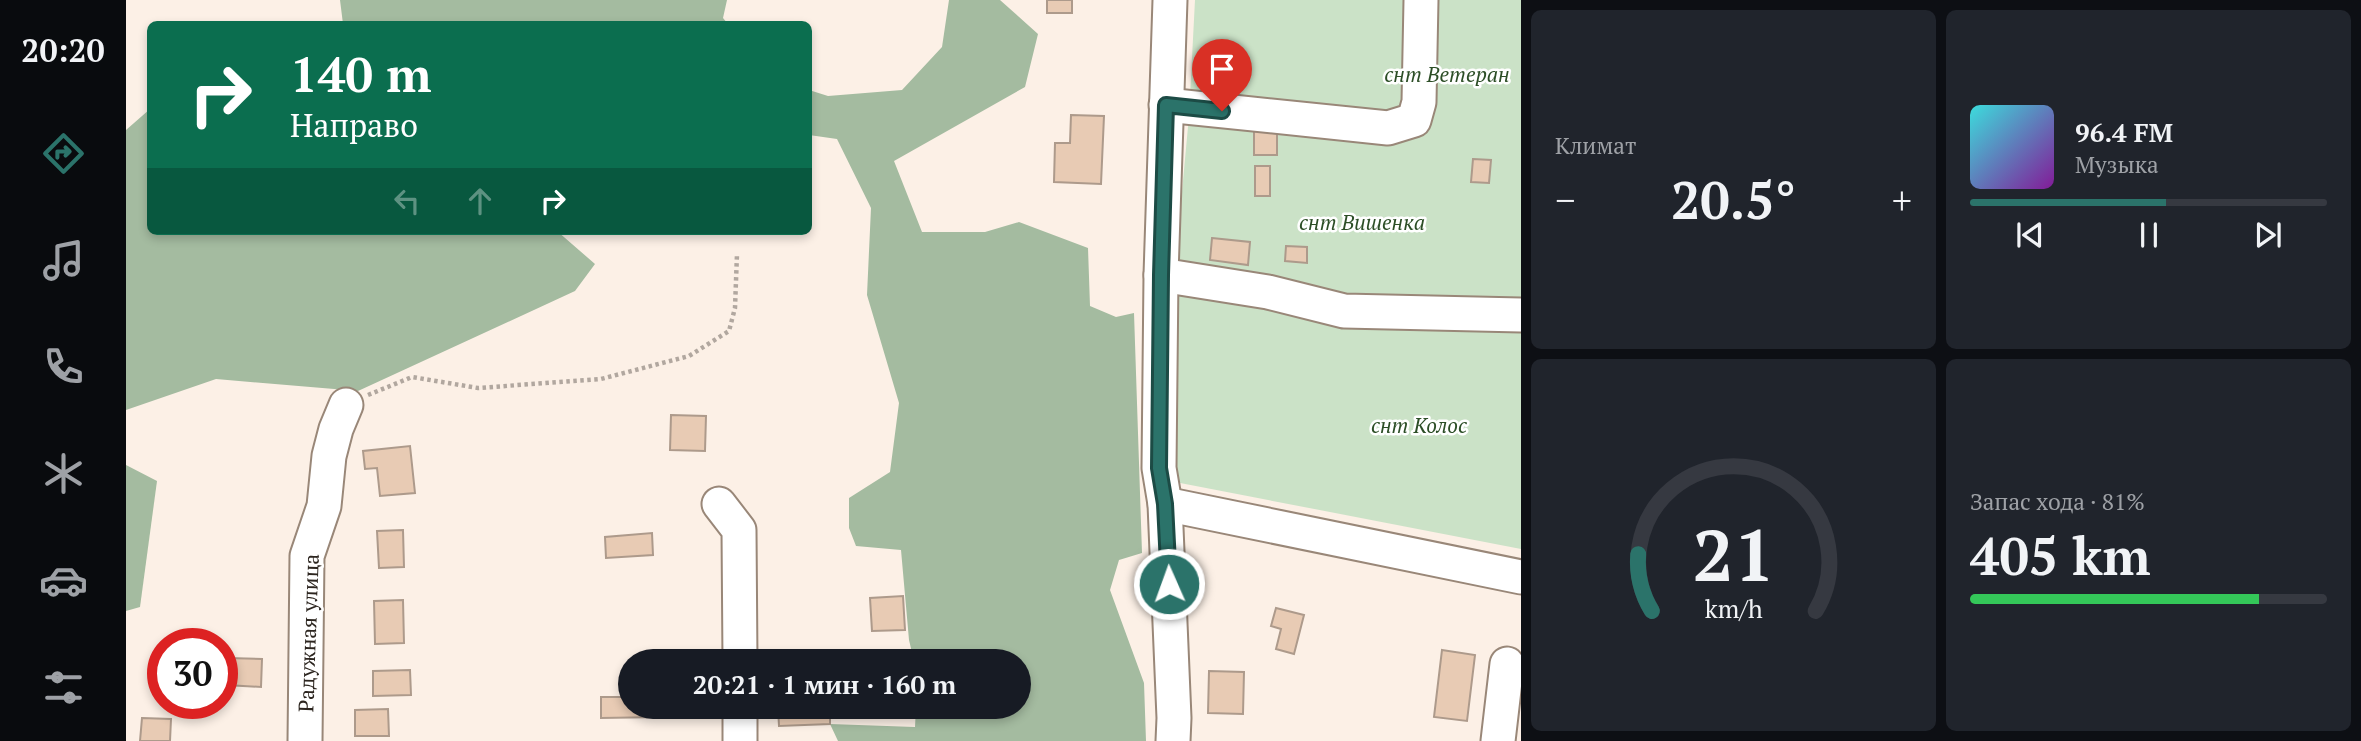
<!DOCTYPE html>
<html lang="ru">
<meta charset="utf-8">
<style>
:root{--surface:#171b24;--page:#20242c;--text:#f1f3f6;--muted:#9ea1a6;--line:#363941;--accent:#2b736a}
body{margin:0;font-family:"PT Serif",serif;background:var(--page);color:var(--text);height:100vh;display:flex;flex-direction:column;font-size:26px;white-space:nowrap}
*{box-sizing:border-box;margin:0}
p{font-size:23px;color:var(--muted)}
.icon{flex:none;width:38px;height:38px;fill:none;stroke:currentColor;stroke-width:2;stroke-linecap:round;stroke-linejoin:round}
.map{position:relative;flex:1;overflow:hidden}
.sheet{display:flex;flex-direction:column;gap:10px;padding:10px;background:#0d0f14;width:840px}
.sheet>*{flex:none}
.banner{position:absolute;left:21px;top:21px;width:665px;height:214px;border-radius:10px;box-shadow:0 4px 10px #0003;background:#0b6e4f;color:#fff;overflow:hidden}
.speed{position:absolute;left:21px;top:628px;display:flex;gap:14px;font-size:35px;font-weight:700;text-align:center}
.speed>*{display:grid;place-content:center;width:91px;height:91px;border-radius:50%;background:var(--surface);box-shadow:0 4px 10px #0003;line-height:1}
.speed .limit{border:10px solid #d22;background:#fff;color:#111}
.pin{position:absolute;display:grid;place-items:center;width:60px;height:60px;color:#fff;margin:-72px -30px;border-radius:50% 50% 50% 0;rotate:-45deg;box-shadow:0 0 7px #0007}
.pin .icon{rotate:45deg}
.me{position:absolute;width:77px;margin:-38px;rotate:358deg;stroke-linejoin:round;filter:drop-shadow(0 0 5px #0008)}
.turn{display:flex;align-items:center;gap:24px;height:147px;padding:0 28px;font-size:32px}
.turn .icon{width:91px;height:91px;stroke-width:2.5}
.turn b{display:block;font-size:49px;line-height:60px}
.lanes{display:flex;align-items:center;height:66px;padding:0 28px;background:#0003;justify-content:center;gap:35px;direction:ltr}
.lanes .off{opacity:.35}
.big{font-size:52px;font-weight:700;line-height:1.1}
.sheet .widget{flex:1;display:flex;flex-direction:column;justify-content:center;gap:10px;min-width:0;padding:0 24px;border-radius:10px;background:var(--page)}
.sheet .dial{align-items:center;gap:0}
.dial svg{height:182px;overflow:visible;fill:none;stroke:var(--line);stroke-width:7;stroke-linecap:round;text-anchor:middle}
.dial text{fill:var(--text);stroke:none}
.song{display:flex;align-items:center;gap:21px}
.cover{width:84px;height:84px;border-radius:10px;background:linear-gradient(135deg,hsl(180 70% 55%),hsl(290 70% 35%))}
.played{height:7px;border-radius:4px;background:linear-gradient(90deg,var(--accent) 55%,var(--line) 55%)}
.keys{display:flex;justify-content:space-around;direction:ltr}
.heat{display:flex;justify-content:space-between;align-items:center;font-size:38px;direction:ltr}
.charge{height:10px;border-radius:5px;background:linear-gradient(90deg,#34c759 81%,var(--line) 0)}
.sheet .tiles{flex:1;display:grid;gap:10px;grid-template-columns:repeat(2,1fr)}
.trip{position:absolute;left:492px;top:649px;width:413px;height:70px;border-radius:35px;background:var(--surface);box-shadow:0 4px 10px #0003;font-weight:700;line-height:70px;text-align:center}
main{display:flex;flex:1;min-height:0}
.dock{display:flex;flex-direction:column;width:126px;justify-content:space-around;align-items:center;background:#090b0e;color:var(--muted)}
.dock .icon{width:49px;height:49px}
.dock .active{color:var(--accent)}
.dock b{font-size:32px;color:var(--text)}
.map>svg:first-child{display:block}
</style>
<main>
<nav class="dock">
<b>20:20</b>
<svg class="icon active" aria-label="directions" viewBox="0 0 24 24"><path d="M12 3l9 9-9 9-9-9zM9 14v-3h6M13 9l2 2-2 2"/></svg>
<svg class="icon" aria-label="music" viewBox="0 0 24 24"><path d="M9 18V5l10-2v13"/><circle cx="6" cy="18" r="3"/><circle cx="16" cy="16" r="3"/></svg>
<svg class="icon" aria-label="phone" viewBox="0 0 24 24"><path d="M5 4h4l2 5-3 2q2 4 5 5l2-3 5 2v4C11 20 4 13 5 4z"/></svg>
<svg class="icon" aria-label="climate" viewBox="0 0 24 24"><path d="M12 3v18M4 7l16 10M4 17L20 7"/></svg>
<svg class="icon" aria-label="car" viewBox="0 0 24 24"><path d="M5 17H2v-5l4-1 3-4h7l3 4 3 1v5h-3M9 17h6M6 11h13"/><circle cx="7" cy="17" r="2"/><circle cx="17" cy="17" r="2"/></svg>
<svg class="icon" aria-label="filters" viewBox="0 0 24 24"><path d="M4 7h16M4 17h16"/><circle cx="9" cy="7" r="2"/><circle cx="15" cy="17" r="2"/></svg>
</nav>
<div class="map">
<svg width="1395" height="741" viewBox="0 0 1395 741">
<rect width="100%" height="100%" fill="#fcf0e6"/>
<g fill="#cbe2c7">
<path d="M1069 0H1395V310L1223 302 1049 267 1063 116Z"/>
<path d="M1046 283 1395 324V549L1049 482Z"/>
</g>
<g fill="#a4bba0">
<path d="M214 0H601L597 18 602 24H217Z"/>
<path d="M823 0H874L912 34 899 87 768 161 796 232H859L893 222 962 248 964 306 990 317 1008 313 1016 553 993 560 984 590 1018 683 1020 741H712L704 724 789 727 790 707H892V662L788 661 783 640 775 550 730 546 723 528V498L764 472 773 403 741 295 745 208 711 139 683 135V90L702 96 776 90 816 47Z"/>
<path d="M24 109V231H431L469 264 449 291 232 391 90 379 0 410V130Z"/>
<path d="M0 465 31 481 14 607 0 611Z"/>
</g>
<g fill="#e8cbb4" stroke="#ad9a8b" stroke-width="2">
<rect x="921" y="0" width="25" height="13"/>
<path d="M945 115 978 116 975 184 928 182 929 143H944Z"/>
<rect x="1128" y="129" width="23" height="26"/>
<path d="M1347 159 1365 160 1363 183 1345 182Z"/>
<rect x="1129" y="166" width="15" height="30"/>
<path d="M1086 238 1124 242 1122 265 1084 260Z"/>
<path d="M1160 246 1181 247V263L1159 261Z"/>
<path d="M545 415 580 416 579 451 544 450Z"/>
<path d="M284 446 289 493 254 496 251 468 239 469 237 451Z"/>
<path d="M277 530 278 567 253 568 251 531Z"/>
<path d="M526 533 527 555 480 558 479 537Z"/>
<path d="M777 596 779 630 746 631 744 598Z"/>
<path d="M277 600 278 643 249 644 248 601Z"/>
<path d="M1150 608 1178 615 1168 654 1150 649 1155 629 1145 626Z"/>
<path d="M1316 650 1349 655 1341 721 1308 717Z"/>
<rect x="536" y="655" width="36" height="7"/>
<path d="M101 658 136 659 135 687 100 685Z"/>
<path d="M284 670 285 695 247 696V671Z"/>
<path d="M1083 671 1118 672 1117 714 1082 713Z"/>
<path d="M475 697H504V707H536V717L475 718Z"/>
<path d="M652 707H704V724L653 726Z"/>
<path d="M262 709 263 736H229V710Z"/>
<path d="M16 718 45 719 44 741H14Z"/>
</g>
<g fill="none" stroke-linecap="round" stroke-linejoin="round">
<defs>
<g id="minor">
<path d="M1044 0 1035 275 1033 468 1039 504 1048 718 1047 741"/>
<path d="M1040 105 1262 128 1288 120 1293 102 1295 0"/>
<path d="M1035 275 1142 292 1218 311 1395 315"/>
<path d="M593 504 613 530 614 662"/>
<path d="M1039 504 1395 577"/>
<path d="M614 707V741"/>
<path d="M179 741 181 556 198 506 203 456 210 429 220 405"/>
<path d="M1372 741 1381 664"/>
</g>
</defs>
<use href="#minor" stroke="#998778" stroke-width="37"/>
<path stroke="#b1a79f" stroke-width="4.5" stroke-dasharray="3.5 3.5" stroke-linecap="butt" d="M242 395 286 377 352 388 475 379 563 356 603 331 609 308 611 254"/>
<use href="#minor" stroke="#fff" stroke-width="33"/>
</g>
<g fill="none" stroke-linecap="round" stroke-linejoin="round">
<defs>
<path id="route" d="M1043 584 1039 504 1033 468 1035 275 1040 105 1096 111"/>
</defs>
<use href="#route" stroke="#1c4b45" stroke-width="18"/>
<use href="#route" stroke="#2b736a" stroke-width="12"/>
</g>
<g text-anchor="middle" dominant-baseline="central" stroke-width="5" stroke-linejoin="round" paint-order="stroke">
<g font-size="21" font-style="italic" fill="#2c4e26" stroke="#fff">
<text x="1321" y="74">снт Ветеран</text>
<text x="1236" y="222">снт Вишенка</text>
<text x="1293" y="425">снт Колос</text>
</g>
<g font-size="21" fill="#2c251f" stroke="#fff">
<text transform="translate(182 633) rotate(-88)">Радужная улица</text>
</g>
</g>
</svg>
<div class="speed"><div class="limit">30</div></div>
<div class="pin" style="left:1096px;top:111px;background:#d93025"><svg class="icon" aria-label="arrive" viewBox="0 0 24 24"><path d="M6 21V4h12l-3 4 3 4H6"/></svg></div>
<svg class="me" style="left:1043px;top:584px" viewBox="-20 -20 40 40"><circle r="17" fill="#2b736a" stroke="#fff" stroke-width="3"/><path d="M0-11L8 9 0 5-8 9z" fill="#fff"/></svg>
<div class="trip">20:21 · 1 мин · 160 m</div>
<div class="banner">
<div class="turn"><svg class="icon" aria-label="right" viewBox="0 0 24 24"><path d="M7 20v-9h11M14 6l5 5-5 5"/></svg><div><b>140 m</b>Направо</div></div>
<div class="lanes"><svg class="icon off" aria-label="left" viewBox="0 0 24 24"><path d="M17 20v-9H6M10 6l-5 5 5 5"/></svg><svg class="icon off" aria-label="ahead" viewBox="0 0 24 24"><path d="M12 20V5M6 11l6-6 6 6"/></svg><svg class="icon" aria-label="right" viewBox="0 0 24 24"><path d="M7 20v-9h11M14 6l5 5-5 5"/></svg></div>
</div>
</div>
<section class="sheet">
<div class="tiles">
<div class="widget"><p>Климат</p>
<div class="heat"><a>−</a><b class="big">20.5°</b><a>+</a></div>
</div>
<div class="widget">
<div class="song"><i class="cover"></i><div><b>96.4 FM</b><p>Музыка</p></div></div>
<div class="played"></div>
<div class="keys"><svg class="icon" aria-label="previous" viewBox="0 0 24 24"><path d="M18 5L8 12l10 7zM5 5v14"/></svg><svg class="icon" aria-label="pause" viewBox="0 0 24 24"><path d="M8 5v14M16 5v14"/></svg><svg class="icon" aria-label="next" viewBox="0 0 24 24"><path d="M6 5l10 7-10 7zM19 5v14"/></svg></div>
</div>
<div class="widget dial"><svg viewBox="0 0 100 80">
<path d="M14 69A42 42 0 1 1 86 69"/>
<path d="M14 69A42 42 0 0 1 8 44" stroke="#2b736a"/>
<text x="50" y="56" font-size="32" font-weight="700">21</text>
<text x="50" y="72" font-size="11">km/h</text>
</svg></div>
<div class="widget"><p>Запас хода · 81%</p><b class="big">405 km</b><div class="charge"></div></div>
</div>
</section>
</main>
